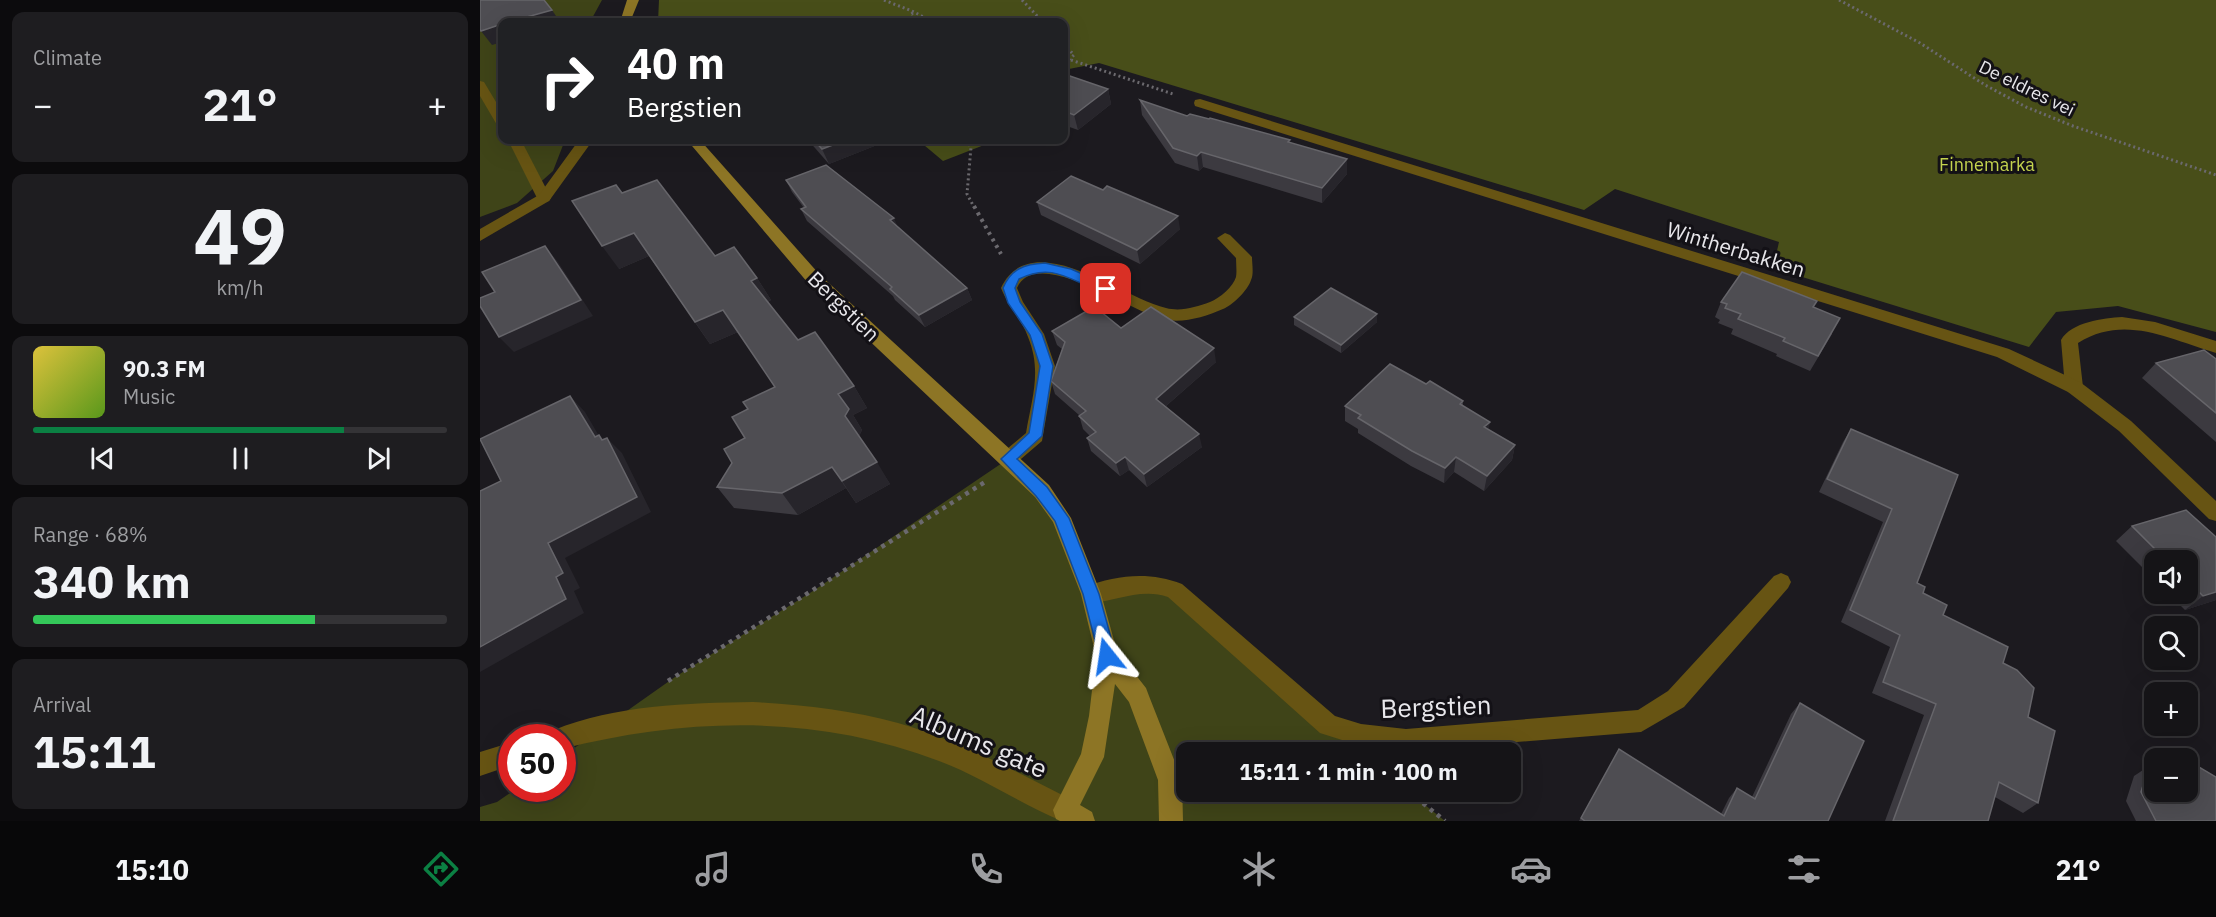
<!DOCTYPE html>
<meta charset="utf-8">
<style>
:root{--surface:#151417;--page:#1e1d20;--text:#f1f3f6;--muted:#9d9ea1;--line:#343336;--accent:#0b8043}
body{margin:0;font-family:"IBM Plex Sans",sans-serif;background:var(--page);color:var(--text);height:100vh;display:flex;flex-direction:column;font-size:22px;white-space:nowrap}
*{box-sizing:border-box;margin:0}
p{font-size:20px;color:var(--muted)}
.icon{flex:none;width:33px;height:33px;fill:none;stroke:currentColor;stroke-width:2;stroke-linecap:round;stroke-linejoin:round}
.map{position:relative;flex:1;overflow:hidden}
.sheet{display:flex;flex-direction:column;gap:12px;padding:12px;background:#0c0b0d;width:480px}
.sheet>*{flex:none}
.hud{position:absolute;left:18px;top:18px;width:570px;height:126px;border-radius:12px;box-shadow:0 6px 24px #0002,0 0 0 2px var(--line);background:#202124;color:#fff;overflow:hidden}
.buttons{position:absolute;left:1664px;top:550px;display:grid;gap:12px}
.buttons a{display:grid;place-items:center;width:54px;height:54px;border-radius:12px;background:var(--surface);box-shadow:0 6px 24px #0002,0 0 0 2px var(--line);font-size:30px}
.speed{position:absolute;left:18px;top:724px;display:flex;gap:12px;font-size:30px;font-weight:700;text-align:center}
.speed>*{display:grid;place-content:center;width:78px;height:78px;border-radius:50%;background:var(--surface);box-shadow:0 6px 24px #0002,0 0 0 2px var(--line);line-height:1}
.speed .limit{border:9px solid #d22;background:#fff;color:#111}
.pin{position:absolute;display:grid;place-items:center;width:51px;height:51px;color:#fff;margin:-26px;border-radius:12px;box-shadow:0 3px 9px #0006}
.me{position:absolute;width:66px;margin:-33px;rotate:345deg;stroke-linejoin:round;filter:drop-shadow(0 0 4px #0008)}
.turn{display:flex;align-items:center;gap:21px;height:126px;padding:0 30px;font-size:27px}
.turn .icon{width:78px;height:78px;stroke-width:2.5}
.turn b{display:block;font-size:42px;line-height:51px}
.big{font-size:45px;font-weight:700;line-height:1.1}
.sheet .card{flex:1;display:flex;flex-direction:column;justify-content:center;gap:9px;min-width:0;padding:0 21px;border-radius:12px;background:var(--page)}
.sheet .dial{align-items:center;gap:0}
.dial b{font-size:78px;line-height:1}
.song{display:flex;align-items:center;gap:18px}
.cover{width:72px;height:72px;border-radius:9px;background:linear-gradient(135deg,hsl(50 70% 55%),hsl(90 70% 35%))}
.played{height:6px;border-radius:3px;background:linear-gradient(90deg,var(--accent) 75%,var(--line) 75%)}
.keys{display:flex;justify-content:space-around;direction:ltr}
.heat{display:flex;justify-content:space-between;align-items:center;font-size:33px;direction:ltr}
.charge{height:9px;border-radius:4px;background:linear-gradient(90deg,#34c759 68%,var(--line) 0)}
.trip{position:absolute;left:696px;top:742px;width:345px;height:60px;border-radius:12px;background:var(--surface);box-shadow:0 6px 24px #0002,0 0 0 2px var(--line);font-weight:700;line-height:60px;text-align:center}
.tab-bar{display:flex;height:96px;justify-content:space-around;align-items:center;background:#080809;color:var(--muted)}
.tab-bar .icon{width:42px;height:42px}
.tab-bar .current{color:var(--accent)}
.tab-bar b{font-size:27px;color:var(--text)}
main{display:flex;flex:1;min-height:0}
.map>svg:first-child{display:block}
</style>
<main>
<section class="sheet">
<div class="card"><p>Climate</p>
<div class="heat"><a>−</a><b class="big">21°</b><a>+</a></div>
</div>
<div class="card dial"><b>49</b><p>km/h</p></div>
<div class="card">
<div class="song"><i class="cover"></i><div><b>90.3 FM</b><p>Music</p></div></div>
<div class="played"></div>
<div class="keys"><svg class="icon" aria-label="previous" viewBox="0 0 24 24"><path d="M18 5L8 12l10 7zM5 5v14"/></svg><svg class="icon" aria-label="pause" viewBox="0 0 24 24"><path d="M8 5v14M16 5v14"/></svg><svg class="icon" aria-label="next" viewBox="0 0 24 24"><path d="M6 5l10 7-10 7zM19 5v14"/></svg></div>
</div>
<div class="card"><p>Range · 68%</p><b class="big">340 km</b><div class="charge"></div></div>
<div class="card"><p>Arrival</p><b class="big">15:11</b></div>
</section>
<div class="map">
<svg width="1736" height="821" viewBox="0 0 1736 821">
<rect width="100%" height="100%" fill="#1c1a1f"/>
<g fill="#3f4418">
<path d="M0 0H122L110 22H22V140H85L73 171 37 203 0 217Z"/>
<path d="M528 459 562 491 611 594 679 583 882 753H706V792H929L965 821H0V807L17 802 36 789H82L83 756 195 677 333 591Z"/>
</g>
<g fill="#484e19">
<path d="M179 0H1736V332L1638 306 1576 312 1549 347 1293 268 1299 242 1135 189 1104 210 619 63 584 70V22H345L332 18 314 22H178Z"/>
<path d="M438 140H517L463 161Z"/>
</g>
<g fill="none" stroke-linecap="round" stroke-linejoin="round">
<g stroke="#6b696e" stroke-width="3" stroke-dasharray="2 3" stroke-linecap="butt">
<path d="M404 0C420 7 437 11 450 22"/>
<path d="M542 0 563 22"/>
<path d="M1359 0 1440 43 1505 85 1546 107 1593 126 1736 175"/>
<path d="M433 13 430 15 435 22"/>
<path d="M584 44 594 55 584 64"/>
<path d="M591 60 693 94"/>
<path d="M486 140 491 147 487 194 494 207"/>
</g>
<path stroke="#6b696e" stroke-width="4" stroke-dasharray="3 4.5" stroke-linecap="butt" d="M494 206 521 254"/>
<g stroke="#6b696e" stroke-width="4.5" stroke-dasharray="4 5" stroke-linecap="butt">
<path d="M188 681 505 482"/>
<path d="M929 792 965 821"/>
</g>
<g fill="#675413" fill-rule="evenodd">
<path d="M0 81 4 82 22 112V126L17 125 0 96Z"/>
<path d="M28 140H41L71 198 69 201 64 202 57 198Z"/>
<path d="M745 233 750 235 772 257C772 264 774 274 771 280 768 290 753 305 743 309 724 317 703 324 681 319 651 311 556 245 537 288L543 302 564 334 575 366 562 441 535 464 528 466 521 464 519 459 521 454 546 433C552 398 562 371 548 337 542 320 528 306 521 288 551 224 642 298 686 308 701 312 716 307 730 302 740 298 753 287 756 277 757 271 756 264 756 258L737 238Z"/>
<path d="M1642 317 1675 322 1736 341V353C1688 339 1645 314 1598 343L1603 387 1600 392 1594 394 1588 392 1585 387 1581 340C1591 322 1624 318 1642 317Z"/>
</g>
<g fill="#675413" fill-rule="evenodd">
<path d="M720 99 1529 349 1600 382 1651 421 1736 501V521L1729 519 1639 431 1588 392 1517 357 715 106 714 103 715 100Z"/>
<path d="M99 140H113L69 201 0 241V229L59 195Z"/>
<path d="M1301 573 1308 576 1311 582 1308 588 1204 707 1161 732 926 751 881 746 840 733 688 597C656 586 624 608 604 601L601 594 604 587C637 575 669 571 702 584L855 716 881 724 926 729 1158 710 1188 691 1294 576Z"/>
<path d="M273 702C322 705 371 710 418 723 480 741 537 772 594 801L597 810 594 819 582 821C540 804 502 777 459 761 337 714 208 717 82 749V738H70L74 730C135 705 208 703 273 702Z"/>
<path d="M32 742V765L0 776V752Z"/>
</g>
<g fill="#8d7525" fill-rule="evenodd">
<path d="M147 0H159L150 22H140Z"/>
<path d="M207 140H220L340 275 569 485 591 518 621 594 637 651 666 688 669 696 702 780 703 821H679L678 780 649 702 635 684 624 757 600 805 612 812 615 821H580L576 819 573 810 601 754 609 716 616 656 601 594 573 522 555 497 328 283Z"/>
</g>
</g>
<g fill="#3c3a40">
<path d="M584 74 628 89 631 104 598 130 584 125Z"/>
<path d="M660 100 707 116 729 119 810 143 867 174 842 203 723 167 719 171 695 163 662 115Z"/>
<path d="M328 140H395L397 145 349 164Z"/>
<path d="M306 180 418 227 487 288 492 300 445 327 415 300 413 296 327 221 321 209 324 208 312 192Z"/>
<path d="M623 190 700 229 660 264 561 215 557 202Z"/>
<path d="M142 193 235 256 277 278 291 300 288 302 318 340 374 386 387 408 373 415 382 430 379 436 410 484 376 503 366 488 318 515 254 508 237 487 252 463 265 438 268 409 295 387 258 332 230 344 169 256 139 269Z"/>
<path d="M1241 302 1334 307 1352 334 1330 371 1296 356 1297 354 1251 334 1253 329 1238 323 1240 320 1235 317Z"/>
<path d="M617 312 641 328 736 362 686 406 722 447 667 487 649 470 640 476 611 451 607 438 610 436 603 429 599 415 575 394 571 381 582 349 577 345 572 331Z"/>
<path d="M814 317 897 322 861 353 814 325Z"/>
<path d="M1736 359V442L1662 378 1676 363Z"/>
<path d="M983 401V406L1009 430 1035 445 1032 460 1004 491 974 472 964 483 931 466 878 433V429L865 421V406Z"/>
<path d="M1371 429 1478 475 1437 583 1443 593 1463 615 1523 663 1548 717 1558 803 1543 813 1515 797 1508 821H1405L1444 715 1392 693 1410 647 1361 622 1403 522 1339 492 1363 442Z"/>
<path d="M1652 526 1736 537V600L1705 610 1689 594H1707V561H1674V579L1636 541Z"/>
<path d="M1320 703 1348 821H1099L1139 749 1241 814 1249 798 1257 788 1272 797 1311 714Z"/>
<path d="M1689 750 1705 759H1674V792L1736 821H1656L1646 801 1654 776 1669 766 1671 767 1673 759Z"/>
</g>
<g fill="#27252b">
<path d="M72 10 80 22H29Z"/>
<path d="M22 24V42L12 45 1 31Z"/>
<path d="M628 89 631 104 598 130 594 115Z"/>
<path d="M366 140H395L397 145 349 164 342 149Z"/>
<path d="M721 152 723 167 719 171 717 156Z"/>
<path d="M867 159V174L842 203V188Z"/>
<path d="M698 216 700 229 660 264 657 250Z"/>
<path d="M414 218 419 230 410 220Z"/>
<path d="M154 233 169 256 139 269 122 246Z"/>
<path d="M65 246 78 262 113 316 34 352 19 337Z"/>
<path d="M277 278 291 300 285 303 271 281Z"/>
<path d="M487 288 492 300 445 327 439 315Z"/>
<path d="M243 310 258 332 230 344 215 322Z"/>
<path d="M897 314V322L861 353V345Z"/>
<path d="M734 348 736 362 679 412 676 399Z"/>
<path d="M374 386 387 408 373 415 382 430 378 438 365 416 358 394Z"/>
<path d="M90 396 105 412 119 436 133 451 127 438 142 453 171 512 85 558 100 588 94 591 104 613 0 672V647L76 577 68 543 115 437Z"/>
<path d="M1010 422 1007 437 1004 427Z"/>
<path d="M719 434 722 447 667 487 664 474Z"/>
<path d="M1035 445 1032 460 1004 491 1007 476Z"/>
<path d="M645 457 649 470 640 476 636 463Z"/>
<path d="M976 457 974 472 964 483 965 468Z"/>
<path d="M397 462 410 484 376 503 362 481Z"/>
<path d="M352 467 366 488 318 515 302 493Z"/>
<path d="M1736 592V600L1705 610 1723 596Z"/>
</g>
<g fill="#4e4d52" stroke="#66656a" stroke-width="1.5">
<path d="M0 0H64L72 10 29 22H22V24L1 31 0 29Z"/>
<path d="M584 74 628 89 594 115 584 111Z"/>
<path d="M660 100 707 116 710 114 729 119 730 118 810 140 808 142 867 159 842 188 721 152 717 156 693 148Z"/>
<path d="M334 140H366L342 149Z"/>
<path d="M346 165 414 218 410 220 487 288 439 315 410 289 412 287 321 209 326 207 306 180Z"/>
<path d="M591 176 623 190 627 186 698 216 657 250 557 202Z"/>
<path d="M177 180 235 256 254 247 277 278 271 281 318 340 335 332 374 386 358 394 369 409 365 416 397 462 362 481 352 467 302 493 237 487 252 463 244 449 265 438 252 417 268 409 263 402 295 387 243 310 215 322 154 233 122 246 92 201 136 185 142 193Z"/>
<path d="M65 246 101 300 19 337 0 306V298L15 292 2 272Z"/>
<path d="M1262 272 1337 301 1333 307 1360 318 1338 356 1303 341 1305 338 1258 319 1261 314 1245 308 1247 304 1241 302Z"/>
<path d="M851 288 897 314 861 345 814 317Z"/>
<path d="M671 307 734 348 676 399 719 434 664 474 645 457 636 463 607 438 616 432 599 416 606 411 571 381 585 342 572 331 612 308 617 312 620 311 641 328Z"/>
<path d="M1724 350 1736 359V413L1676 363Z"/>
<path d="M910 364 946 384 950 381 983 401 980 404 1010 422 1004 427 1035 445 1007 476 976 457 965 468 932 451 878 418 881 415 865 406Z"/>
<path d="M90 396 115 437 119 435 122 440 127 438 157 497 68 543 83 573 76 577 86 599 0 647V491L21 481 0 439Z"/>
<path d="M1371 429 1478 475 1437 583 1445 587 1443 593 1467 605 1463 615 1528 647 1523 663 1537 670 1554 688 1548 717 1575 731 1558 803 1519 782 1508 821H1413L1456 704 1403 682 1420 635 1370 610 1412 509 1347 479Z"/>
<path d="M1706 510 1736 537V592L1723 596 1707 580V561H1687L1652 526Z"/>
<path d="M1320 703 1384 741 1348 821H1105L1101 818 1139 749 1244 816 1257 788 1275 799Z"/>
<path d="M1689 750 1705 759H1686Z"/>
<path d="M1707 760 1736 777V821H1676L1661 792 1669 766 1674 769V792H1707Z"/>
</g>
<path fill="#1a73e8" stroke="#114b97" stroke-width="1.5" d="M565 263 591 269 630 286 632 289 626 293C592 283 575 261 539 279L535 288 540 302 562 334 573 366 562 436 537 459 567 487 589 518 619 594 636 656 633 661 627 664 621 661 619 656 603 594 575 521 556 496 521 459 549 433 560 366 550 335 528 303 523 288C531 269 544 264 565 263Z"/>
<g text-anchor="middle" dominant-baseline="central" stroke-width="6" stroke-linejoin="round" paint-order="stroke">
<g font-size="18" fill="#e8e7eb" stroke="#131116">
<text transform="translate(1547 88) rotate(26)">De eldres vei</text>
</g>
<g font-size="18" fill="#c4d34e" stroke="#131116">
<text x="1507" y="164">Finnemarka</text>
</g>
<g font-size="21" fill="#e8e7eb" stroke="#131116">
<text transform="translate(1256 249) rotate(17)">Wintherbakken</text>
<text transform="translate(364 306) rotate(44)">Bergstien</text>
</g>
<g font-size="26" fill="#e8e7eb" stroke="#131116">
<text transform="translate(956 706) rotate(-2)">Bergstien</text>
<text transform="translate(499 741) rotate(23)">Albums gate</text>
</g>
</g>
</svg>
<div class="buttons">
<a><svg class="icon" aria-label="sound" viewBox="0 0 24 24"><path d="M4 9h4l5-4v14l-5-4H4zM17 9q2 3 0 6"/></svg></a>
<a><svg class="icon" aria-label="search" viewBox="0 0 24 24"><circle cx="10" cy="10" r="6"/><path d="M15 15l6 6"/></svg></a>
<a>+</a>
<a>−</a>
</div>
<div class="speed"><div class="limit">50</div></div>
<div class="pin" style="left:626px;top:289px;background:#d93025"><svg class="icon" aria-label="arrive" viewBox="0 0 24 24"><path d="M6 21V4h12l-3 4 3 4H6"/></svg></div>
<svg class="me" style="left:627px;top:656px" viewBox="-20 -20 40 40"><path d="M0-17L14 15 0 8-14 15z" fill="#1a73e8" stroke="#fff" stroke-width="4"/></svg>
<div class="trip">15:11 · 1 min · 100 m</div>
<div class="hud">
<div class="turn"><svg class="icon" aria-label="right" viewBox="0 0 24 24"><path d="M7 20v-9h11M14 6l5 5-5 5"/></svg><div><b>40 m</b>Bergstien</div></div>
</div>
</div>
</main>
<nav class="tab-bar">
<b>15:10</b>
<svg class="icon current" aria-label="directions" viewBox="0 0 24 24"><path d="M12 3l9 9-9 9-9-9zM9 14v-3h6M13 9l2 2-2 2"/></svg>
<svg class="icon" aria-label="music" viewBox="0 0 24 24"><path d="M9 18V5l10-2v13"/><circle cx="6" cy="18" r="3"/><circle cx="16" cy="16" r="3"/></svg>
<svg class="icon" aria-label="phone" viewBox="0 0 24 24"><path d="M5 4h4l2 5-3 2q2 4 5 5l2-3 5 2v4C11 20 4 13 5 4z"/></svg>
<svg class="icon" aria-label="climate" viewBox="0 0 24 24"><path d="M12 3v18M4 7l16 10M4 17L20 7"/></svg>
<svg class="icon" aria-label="car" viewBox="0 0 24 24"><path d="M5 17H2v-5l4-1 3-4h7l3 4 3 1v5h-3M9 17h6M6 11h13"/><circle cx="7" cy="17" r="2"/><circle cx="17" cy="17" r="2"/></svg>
<svg class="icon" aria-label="filters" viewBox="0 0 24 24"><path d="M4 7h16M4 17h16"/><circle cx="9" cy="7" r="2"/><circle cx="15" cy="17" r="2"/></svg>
<b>21°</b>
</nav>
